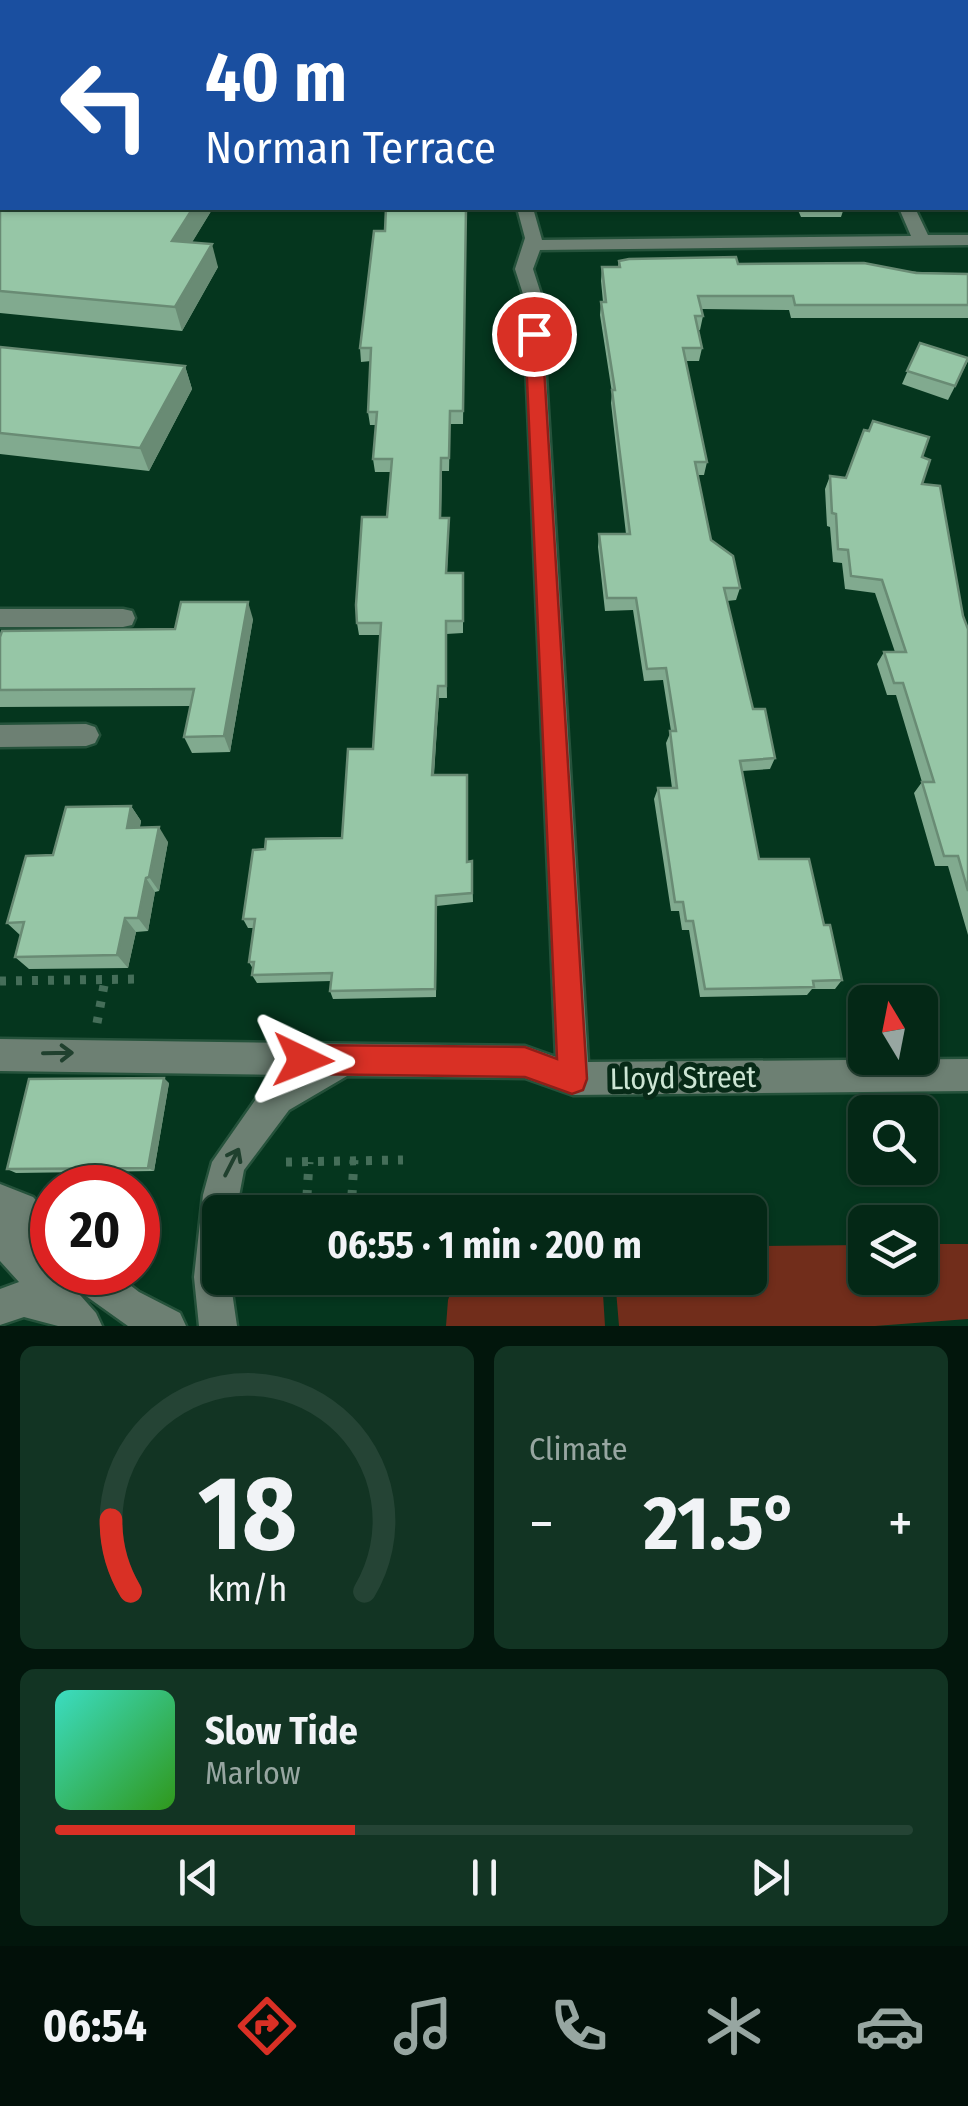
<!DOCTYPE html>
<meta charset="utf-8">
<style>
:root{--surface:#042816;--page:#123423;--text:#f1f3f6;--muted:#97a6a1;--line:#254435;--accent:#d93025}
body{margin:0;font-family:"Fira Sans Condensed",sans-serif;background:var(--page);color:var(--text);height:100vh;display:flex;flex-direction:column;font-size:38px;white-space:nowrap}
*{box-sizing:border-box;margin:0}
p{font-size:32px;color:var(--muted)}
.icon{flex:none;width:55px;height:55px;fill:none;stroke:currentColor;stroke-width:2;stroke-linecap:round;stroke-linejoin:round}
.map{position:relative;height:1326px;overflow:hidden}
.sheet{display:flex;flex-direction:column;gap:20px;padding:20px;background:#02160c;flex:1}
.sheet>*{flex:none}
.hud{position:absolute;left:0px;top:0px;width:970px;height:210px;box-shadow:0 2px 8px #0004,0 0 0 2px var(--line);background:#1a4fa0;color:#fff;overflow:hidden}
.needle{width:65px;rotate:350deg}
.buttons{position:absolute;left:848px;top:985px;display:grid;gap:20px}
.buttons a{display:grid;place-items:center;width:90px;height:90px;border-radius:15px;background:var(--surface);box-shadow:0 2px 8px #0004,0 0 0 2px var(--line);font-size:50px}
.speed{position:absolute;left:30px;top:1165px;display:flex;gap:20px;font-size:50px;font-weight:700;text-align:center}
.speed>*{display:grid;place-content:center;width:130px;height:130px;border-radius:50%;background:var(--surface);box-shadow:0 2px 8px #0004,0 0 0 2px var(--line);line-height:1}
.speed .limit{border:15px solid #d22;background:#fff;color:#111}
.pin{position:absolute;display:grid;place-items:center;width:85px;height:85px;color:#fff;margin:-42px;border:5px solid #fff;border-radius:50%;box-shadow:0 2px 10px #0007}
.me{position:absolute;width:110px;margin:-55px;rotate:92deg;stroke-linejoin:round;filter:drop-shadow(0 0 8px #0008)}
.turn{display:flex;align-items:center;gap:35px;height:210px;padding:0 40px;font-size:45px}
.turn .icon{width:130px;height:130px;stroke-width:2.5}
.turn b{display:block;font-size:70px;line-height:85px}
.big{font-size:75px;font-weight:700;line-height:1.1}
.sheet .tile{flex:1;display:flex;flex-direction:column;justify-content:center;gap:15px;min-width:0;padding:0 35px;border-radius:15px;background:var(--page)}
.sheet .dial{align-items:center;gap:0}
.dial svg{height:260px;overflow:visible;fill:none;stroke:var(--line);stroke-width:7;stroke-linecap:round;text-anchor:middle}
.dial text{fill:var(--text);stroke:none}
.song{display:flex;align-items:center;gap:30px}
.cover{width:120px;height:120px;border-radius:15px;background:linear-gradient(135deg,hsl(170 70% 55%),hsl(110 70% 35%))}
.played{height:10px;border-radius:5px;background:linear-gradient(90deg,var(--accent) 35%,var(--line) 35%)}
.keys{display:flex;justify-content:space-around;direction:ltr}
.heat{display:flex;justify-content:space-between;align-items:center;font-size:55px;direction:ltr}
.sheet .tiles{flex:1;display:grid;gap:20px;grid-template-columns:1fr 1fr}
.tile:last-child{grid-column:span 2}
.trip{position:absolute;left:202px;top:1195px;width:565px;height:100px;border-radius:15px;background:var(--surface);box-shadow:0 2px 8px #0004,0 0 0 2px var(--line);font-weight:700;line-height:100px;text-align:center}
.menu{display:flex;height:160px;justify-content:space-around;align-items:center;background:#021009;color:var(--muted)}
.menu .icon{width:70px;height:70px}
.menu .selected{color:var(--accent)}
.menu b{font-size:45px;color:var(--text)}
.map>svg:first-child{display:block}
</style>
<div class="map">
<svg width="968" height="1326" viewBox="0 0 968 1326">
<rect width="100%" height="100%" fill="#05361e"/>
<g fill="#712d1b">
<path d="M920 1244H968V1319L875 1326H619L615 1278H750V1246L865 1245V1278H920Z"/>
<path d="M468 1278H602L605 1326H446L448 1300 455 1280Z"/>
</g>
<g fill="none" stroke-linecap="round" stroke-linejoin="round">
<defs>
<g id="minor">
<path d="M800 0H812L813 2H801Z"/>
<path d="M517 208H533L542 240 911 236 899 208H915L928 235H968V245L540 250 533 269 541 294 588 1062 968 1059V1091L573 1095 525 1078 347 1076 289 1110 244 1170 236 1212H220V1278H230L237 1326H199L194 1277 203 1195 212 1162 265 1086 285 1075 0 1071V1039L525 1046 556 1057 523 294 515 269 525 238Z"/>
<path d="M0 609H123L132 611 135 618 132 625 123 627H0Z"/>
<path d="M86 724 95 727 99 735 95 743 86 746 0 747V725Z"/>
<path d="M0 1184 33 1197 52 1217V1260L45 1257 52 1265V1272H59L70 1284 65 1272H113L139 1292 180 1313 186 1326H128L72 1286 96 1313 102 1326H58L24 1317 0 1325V1289L19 1282 0 1261Z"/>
</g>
<path id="major" d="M850 0H902L903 2H851Z"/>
</defs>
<use href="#minor" stroke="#25523b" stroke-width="5"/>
<use href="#major" stroke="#25523b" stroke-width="5"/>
<path stroke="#456e59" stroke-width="4" stroke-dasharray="2.5 4" stroke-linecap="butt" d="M506 0 512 2"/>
<g stroke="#456e59" stroke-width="9" stroke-dasharray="6 10" stroke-linecap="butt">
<path d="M0 981 140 979"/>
<path d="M97 1023 105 980"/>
<path d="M286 1162 403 1160"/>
<path d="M306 1212 309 1162"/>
<path d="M351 1212 354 1160"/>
</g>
<use href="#minor" fill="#6d8073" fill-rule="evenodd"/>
<use href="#major" fill="#abd4b9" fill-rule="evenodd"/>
</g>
<g fill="#81aa8f">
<path d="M0 0H229L230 2H2V92H0Z"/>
<path d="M0 104 213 208 192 242 218 267 182 331 0 313Z"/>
<path d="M466 208 463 424H450L449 471H442L441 518H449L447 573H463V633L446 634 447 698H439L434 775 467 862 472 861 473 902 437 906 436 997 333 999 330 991 331 981 257 983 252 975 253 969 249 962 254 928H248L243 919 265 849 342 838 373 749 380 635H359L357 623 387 517 391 472H375L373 459 376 425H370L368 412 371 361 361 362 360 348 385 231Z"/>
<path d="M596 208H668V209L597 211Z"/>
<path d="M797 208H844L841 217H801Z"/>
<path d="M619 261 738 264 968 274V318H791L789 310 702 309 703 316 700 330H698L702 348 699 361H686L707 462 704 475H698L711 540 740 588 736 600 727 601 753 709 775 758 770 769 742 771 759 859 824 925 842 980 835 989H812L807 995 700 997 689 930H682L679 911H671L654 799 658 788H672L666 743 671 731 663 680 644 681 633 610 605 611 598 547 599 534H626L611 403 612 393 600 315 601 302H603L601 281 602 267H618Z"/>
<path d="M920 343 968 361 948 400 902 384Z"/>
<path d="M0 347 185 366 192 389 149 471 0 454Z"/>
<path d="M922 457V484L968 629V935L948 866H935L914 793 922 782 896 695H887L877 664 884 652H895L875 593 845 589 842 563 833 562 830 527 827 526 825 489 830 476 845 478Z"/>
<path d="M253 619 230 752 192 753 184 737 191 706 0 707V637L175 629Z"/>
<path d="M131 806 141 821 140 827 168 842 159 891 155 892 148 931 136 932 128 968 29 969 15 957 21 936 7 923 53 855Z"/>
<path d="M169 1083 154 1171 16 1173 7 1169Z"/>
</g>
<g fill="#698b74">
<path d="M193 208H213L179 264 172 241Z"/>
<path d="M212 244 218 267 182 331 175 307Z"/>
<path d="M185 366 192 389 149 471 140 448Z"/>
<path d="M248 602 253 619 230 752 224 736Z"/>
<path d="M438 686 439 698 433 786 432 775Z"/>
<path d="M131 806 141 821 136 843 127 828Z"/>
<path d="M159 827 168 842 159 891 149 877Z"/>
<path d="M146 878 155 892 148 931 138 918Z"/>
<path d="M125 918 136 932 128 968 117 955Z"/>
<path d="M164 1078 169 1083 154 1171 148 1168Z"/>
</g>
<g fill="#96c6a6" stroke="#698b74" stroke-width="2.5">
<path d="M0 0H229L227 2H2V71L0 70Z"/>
<rect x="393" y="0" width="76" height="2"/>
<path d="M551 0H774L776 2H552Z"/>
<path d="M866 0H958L959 2H868Z"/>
<path d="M2 102V208H193L172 241 212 244 175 307 0 291V104Z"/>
<path d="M386 208H466L463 411H450L449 458H441L440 518H449L446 573H463V621H446V686H438L432 775H467V862L472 861V893L436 896 435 989 330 991 332 973 252 975 254 962H249L255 919H243L253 850 265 849 266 839 342 838 348 749H373L381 623H357L356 605 362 517H387L392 459H373L377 412H368L371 348H360L374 231H385Z"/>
<path d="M736 257 738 264 864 263 916 273 968 274V305H795L793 296H698L703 316H695L702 348H683L707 462H695L711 540 733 556 740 588H724L753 709H765L775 758 740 761 759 859H809L824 925H830L842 980 813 981 814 987 705 989 693 921H686L683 902H675L658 788H677L670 731H676L666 668 647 669 636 598H607L599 534H630L612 390H615L601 302H606L602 267H620L619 261 629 259Z"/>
<path d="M920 343 968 358 955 386 907 371Z"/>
<path d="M0 347 185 366 140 448 0 433Z"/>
<path d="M873 421 929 437 922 457 930 460 922 484 940 486 963 616 968 629V891L958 856H944L922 782H934L903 683H894L884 652H906L882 580 851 576 848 550 838 549 836 514 832 513 830 476 846 478 864 430 869 431Z"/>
<path d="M181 602H248L224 736 184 737 194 689 0 690V637L2 631 175 629Z"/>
<path d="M131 806 127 828 159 827 149 877 146 878 138 918H125L117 955 15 957 24 922 7 923 26 856 53 855 66 807Z"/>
<path d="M164 1078 148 1168 7 1169 29 1079Z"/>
</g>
<defs><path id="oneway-shaft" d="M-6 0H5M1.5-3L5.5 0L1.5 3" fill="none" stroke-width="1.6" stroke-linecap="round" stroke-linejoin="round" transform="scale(2.5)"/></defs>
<g stroke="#20402e">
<use href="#oneway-shaft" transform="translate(58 1053) rotate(-1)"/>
<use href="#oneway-shaft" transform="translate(232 1162) rotate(-63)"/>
</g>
<path fill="#d93025" stroke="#8d1f18" stroke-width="2.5" d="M534 328 542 334 587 1079 583 1090 572 1094 525 1077 303 1074 293 1070 289 1060 293 1049 303 1045 525 1047 557 1059 525 334Z"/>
<g text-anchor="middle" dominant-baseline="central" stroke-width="10" stroke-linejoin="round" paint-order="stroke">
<g font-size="30" fill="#cde5d4" stroke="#072a17">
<text transform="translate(683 1078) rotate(-1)">Lloyd Street</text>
</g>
</g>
</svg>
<div class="buttons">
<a><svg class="needle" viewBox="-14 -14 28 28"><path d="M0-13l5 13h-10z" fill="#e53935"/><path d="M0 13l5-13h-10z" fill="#97a6a1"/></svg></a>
<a><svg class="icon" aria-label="search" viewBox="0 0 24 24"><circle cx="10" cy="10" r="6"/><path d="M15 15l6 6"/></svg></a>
<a><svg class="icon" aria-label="layers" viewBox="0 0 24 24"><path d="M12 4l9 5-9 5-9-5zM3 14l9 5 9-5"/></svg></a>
</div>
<div class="speed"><div class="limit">20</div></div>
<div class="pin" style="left:534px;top:334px;background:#d93025"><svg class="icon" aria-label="arrive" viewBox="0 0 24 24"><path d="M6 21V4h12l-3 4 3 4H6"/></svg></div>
<svg class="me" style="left:303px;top:1060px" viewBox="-20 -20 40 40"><path d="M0-17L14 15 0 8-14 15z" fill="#d93025" stroke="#fff" stroke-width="4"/></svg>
<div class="trip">06:55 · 1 min · 200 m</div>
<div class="hud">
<div class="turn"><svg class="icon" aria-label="left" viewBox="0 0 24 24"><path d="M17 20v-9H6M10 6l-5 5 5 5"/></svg><div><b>40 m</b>Norman Terrace</div></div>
</div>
</div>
<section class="sheet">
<div class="tiles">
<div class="tile dial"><svg viewBox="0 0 100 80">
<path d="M14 69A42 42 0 1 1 86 69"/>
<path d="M14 69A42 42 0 0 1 8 47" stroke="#d93025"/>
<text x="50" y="56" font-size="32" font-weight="700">18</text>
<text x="50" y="72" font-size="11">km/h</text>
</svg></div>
<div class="tile"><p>Climate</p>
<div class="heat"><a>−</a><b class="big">21.5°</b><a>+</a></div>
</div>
<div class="tile">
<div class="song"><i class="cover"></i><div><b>Slow Tide</b><p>Marlow</p></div></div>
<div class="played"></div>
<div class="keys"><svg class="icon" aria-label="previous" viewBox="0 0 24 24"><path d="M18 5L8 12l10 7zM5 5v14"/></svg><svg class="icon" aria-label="pause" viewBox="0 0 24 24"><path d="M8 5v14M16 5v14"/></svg><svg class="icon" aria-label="next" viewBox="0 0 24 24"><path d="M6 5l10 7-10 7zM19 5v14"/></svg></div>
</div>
</div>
</section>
<nav class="menu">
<b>06:54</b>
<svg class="icon selected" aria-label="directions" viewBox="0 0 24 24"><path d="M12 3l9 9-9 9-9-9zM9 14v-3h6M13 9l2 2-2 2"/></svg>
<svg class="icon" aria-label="music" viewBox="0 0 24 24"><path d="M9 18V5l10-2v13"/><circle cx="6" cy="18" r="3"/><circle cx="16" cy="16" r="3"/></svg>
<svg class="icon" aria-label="phone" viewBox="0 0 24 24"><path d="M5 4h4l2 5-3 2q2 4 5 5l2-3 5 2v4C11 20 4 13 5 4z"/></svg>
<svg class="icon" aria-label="climate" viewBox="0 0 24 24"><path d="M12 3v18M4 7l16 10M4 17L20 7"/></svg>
<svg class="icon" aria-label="car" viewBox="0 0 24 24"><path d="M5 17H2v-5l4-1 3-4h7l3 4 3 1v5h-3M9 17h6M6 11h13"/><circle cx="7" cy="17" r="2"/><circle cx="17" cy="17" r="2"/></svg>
</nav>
